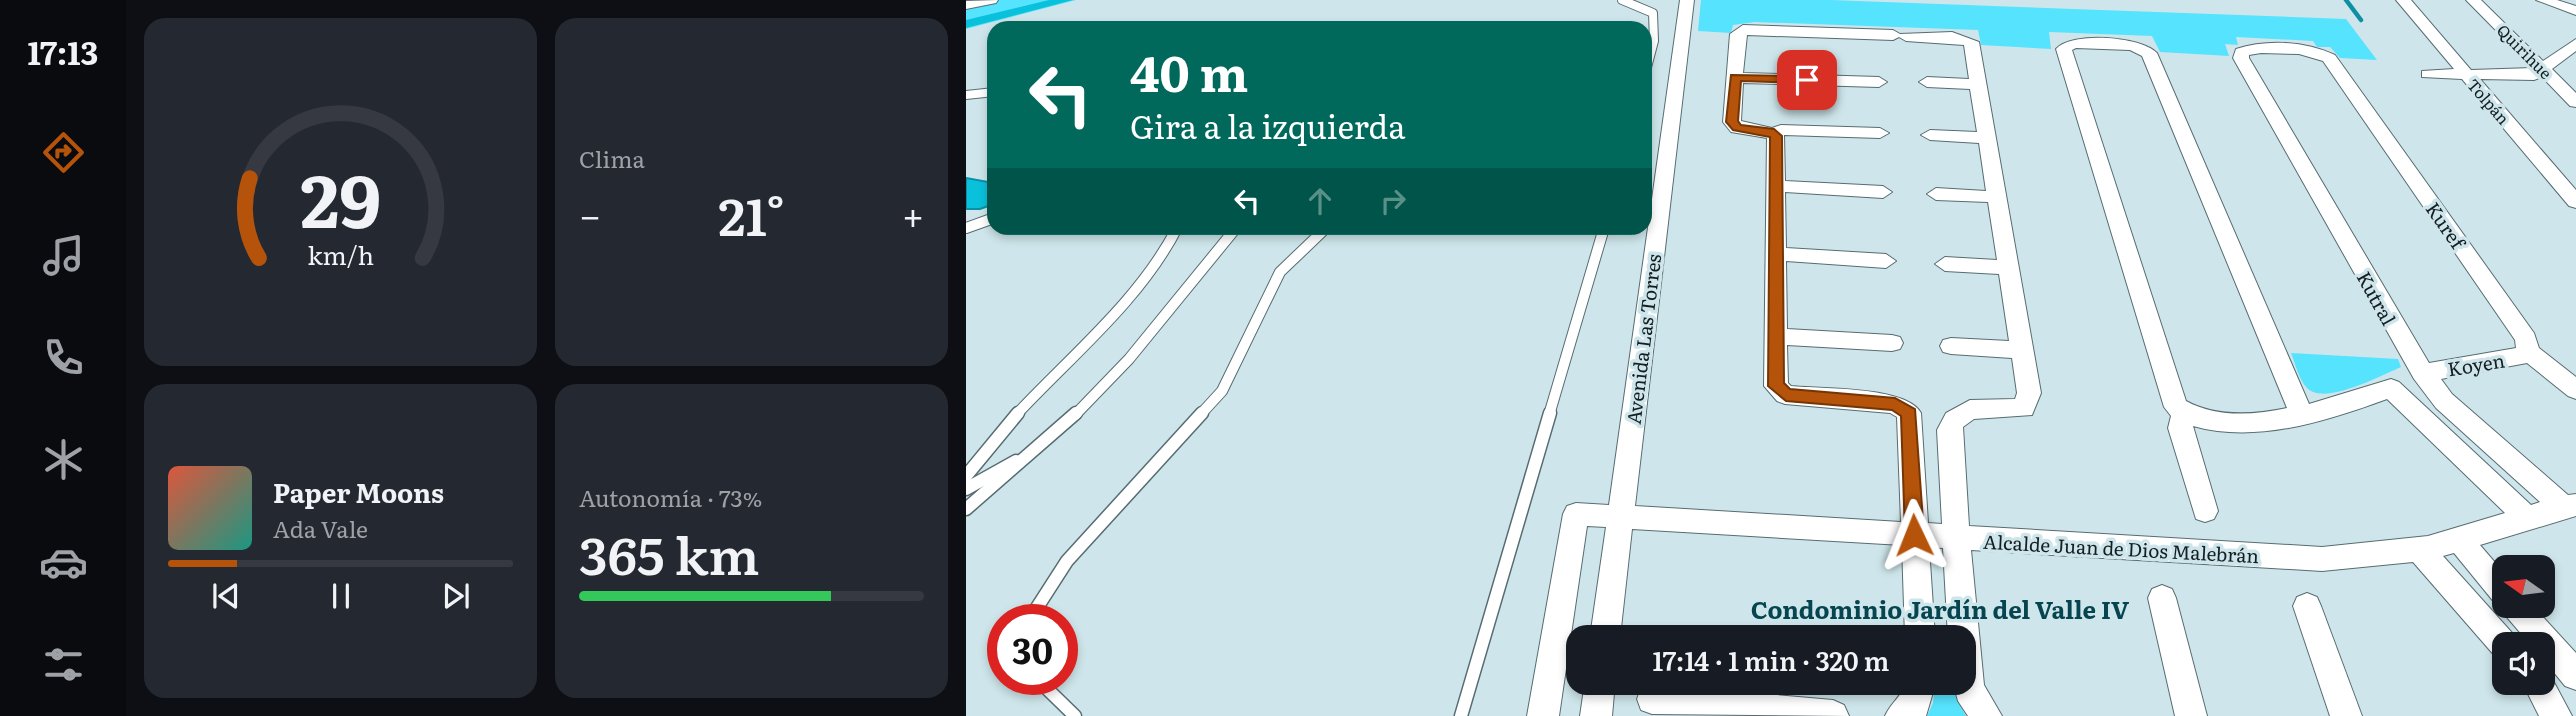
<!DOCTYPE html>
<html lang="es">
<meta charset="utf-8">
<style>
:root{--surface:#171b24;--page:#242831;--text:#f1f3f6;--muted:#9ea1a6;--line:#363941;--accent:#b45309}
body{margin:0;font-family:Literata,serif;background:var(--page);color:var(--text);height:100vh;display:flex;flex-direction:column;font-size:26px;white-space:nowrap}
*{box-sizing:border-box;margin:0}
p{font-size:23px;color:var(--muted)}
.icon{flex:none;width:38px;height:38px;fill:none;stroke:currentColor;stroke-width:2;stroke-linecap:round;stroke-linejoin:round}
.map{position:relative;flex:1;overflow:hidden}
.panel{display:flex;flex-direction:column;gap:18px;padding:18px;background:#0d0f14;width:840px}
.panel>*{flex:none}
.hud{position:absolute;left:21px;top:21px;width:665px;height:214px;border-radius:21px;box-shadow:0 4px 10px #0003;background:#00695c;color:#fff;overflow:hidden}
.needle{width:46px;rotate:284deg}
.tools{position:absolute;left:1526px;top:555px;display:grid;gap:14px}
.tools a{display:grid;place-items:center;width:63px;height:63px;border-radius:14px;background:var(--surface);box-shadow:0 4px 10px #0003;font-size:35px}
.speed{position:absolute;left:21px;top:604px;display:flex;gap:14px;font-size:35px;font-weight:700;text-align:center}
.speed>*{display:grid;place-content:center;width:91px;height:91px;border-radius:50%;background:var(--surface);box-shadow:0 4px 10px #0003;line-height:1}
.speed .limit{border:10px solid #d22;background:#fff;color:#111}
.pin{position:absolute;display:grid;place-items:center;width:60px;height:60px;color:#fff;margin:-30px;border-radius:14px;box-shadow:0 4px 10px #0006}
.me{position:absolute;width:77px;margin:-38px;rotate:358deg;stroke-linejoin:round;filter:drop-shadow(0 0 5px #0008)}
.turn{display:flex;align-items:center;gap:24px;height:147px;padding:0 28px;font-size:32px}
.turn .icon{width:91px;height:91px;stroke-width:2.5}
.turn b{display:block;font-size:49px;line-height:60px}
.lanes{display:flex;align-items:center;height:66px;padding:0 28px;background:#0003;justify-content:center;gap:35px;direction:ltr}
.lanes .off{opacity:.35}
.big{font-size:52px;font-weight:600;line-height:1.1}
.panel .card{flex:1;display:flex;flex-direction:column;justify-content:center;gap:10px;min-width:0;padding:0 24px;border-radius:21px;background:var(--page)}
.panel .dial{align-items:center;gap:0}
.dial svg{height:182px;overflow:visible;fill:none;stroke:var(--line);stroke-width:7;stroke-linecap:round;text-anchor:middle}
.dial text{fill:var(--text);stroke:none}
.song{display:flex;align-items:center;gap:21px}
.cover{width:84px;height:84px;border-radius:10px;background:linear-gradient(135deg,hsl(10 70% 55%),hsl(170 70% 35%))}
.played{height:7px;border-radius:4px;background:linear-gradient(90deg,var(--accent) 20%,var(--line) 20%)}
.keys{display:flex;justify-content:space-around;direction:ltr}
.heat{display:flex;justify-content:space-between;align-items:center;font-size:38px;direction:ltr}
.charge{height:10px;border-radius:5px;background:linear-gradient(90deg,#34c759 73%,var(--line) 0)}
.panel .tiles{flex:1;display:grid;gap:18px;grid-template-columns:repeat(2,1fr)}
.trip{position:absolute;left:600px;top:625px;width:410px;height:70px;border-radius:21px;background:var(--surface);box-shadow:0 4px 10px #0003;font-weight:600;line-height:70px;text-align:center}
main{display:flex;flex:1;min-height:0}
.tab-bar{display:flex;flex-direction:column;width:126px;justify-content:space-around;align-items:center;background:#090b0e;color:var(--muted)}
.tab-bar .icon{width:49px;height:49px}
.tab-bar .selected{color:var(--accent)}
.tab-bar b{font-size:32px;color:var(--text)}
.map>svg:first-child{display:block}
</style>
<main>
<nav class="tab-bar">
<b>17:13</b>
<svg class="icon selected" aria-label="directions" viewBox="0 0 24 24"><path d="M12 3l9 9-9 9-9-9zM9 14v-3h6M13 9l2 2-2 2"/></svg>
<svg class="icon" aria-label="music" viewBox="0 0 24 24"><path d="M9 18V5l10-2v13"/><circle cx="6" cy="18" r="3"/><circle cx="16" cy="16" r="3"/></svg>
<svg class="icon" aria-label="phone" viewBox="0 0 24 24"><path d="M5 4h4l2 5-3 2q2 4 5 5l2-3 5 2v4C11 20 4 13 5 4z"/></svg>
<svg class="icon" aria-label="climate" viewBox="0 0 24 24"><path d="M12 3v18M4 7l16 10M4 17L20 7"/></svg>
<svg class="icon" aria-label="car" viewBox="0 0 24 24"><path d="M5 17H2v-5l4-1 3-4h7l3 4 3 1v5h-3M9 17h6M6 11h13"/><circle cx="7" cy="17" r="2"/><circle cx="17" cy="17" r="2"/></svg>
<svg class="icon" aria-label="filters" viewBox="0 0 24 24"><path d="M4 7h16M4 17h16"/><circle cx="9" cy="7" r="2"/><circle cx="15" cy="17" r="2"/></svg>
</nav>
<section class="panel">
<div class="tiles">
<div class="card dial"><svg viewBox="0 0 100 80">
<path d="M14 69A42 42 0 1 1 86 69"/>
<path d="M14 69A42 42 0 0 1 10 34" stroke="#b45309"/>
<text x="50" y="56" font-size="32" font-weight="700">29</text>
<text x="50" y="72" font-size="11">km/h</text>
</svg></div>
<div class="card"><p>Clima</p>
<div class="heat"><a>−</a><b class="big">21°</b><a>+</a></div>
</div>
<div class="card">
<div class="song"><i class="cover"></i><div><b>Paper Moons</b><p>Ada Vale</p></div></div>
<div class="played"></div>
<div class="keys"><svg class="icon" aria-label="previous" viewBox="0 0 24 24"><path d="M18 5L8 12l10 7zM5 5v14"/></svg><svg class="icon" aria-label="pause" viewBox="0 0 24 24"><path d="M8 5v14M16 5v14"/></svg><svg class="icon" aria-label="next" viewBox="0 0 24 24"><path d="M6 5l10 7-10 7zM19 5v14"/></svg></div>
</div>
<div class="card"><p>Autonomía · 73%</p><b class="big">365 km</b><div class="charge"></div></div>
</div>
</section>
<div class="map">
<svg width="1610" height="716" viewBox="0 0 1610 716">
<rect width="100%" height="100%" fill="#cee6eb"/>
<g fill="#56e3fd">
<path d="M34 0H110L0 29V8Z"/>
<path d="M735 0H865L1380 19 1411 60 1374 58 1364 47H1351L1347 41 1270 37 1272 45 1259 44 1263 56 1194 52 1186 36 1083 32 1085 49 1015 45 1012 30 789 22 767 25 765 33 732 31Z"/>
<path d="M1325 353 1432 359 1435 367C1414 376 1358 406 1341 388 1333 380 1329 363 1325 353Z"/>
<path d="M969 683H988L991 700 1000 716H961L967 703Z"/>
</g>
<path fill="#0ac1dc" stroke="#0d90a4" stroke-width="2" d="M0 178 28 183V204L14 209H0Z"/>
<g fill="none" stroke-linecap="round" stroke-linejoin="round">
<path stroke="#0d90a4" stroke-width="4.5" d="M1380 0 1395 20"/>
<path fill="#0ac1dc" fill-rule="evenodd" d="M83 0H107L0 28V20Z"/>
<defs>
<g id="service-far2">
<path d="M656 0 687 13 688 41 679 75"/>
<path d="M0 95 28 92"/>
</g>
<g id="service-far1">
<path d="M0 228 28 218"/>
<path d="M50 415C105 356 174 300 211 228"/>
<path d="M109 415 163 359 270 228"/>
<path d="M234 415 256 391 314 272 360 228"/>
<path d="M583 415 638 228"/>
</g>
<g id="service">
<path d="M0 476 52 413"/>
<path d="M0 489 50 461"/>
<path d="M0 509 110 413"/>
<path d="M63 620 101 561 236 413"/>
<path d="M71 679 109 716"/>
<path d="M495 716 584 413"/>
</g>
<g id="minor">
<path d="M32 0 30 3 0 9V1Z"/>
<path d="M714 0H728L669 506 935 522 931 417 924 413 819 404 811 401 798 386 801 138 765 132 757 122 764 34 777 25 927 30 934 34 986 32 1013 42 1075 393 1066 415 1008 419 997 427 1003 526 1356 547 1462 536 1539 513 1421 399C1361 421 1290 444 1227 426L1252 511 1248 519 1239 522 1230 519 1202 428 1205 416 1198 407 1090 49C1105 31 1175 36 1191 53L1343 404 1425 379 1433 382 1565 505 1574 502 1470 408 1448 379 1267 58 1270 49C1301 39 1339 41 1369 55L1568 333 1573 348 1610 377V399L1602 396 1561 363 1475 379 1486 394 1602 495 1610 494V516L1514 545 1538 573V606H1567L1610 653V690L1599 686 1577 659V644H1564L1539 615 1535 605 1528 602 1488 553 1477 556 1548 635 1552 644H1538V659L1528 655 1447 562 1356 571 1005 550 1018 685 1036 716H1002L992 701 987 682H998V637H982L977 548 963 547 969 637H939L936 545 666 529 654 637H624L640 527 621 526 593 716H561L597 514 601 506 610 503 643 505ZM781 35 927 40 933 37 940 41 998 45 1003 79 961 77 953 82 961 87 1004 89 1011 132 964 130 955 135 964 140 1013 143 1020 191 970 188 961 194 970 200 1022 202 1031 260 979 257 969 264 979 271 1033 274 1043 341 985 338 977 340 974 346 977 352 985 354 1046 358 1051 393 1049 399 1004 400 980 413 971 430 976 524 962 523 955 413C941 386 855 389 825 386L822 383 821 345 926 351 934 349 937 343 934 337 926 335 821 329 820 261 920 268 930 261 920 254 820 248 819 192 917 198 926 192 917 186 819 181 818 135 914 138 923 133 914 128 815 125 806 128 775 121 777 83 913 87 921 82 913 77 777 73ZM1110 48 1164 50 1176 56 1321 408C1288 415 1251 418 1220 401L1106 50ZM1295 53 1333 54 1357 61 1549 340 1550 348 1463 363 1283 58V55Z"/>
<path d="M1430 0H1445L1505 70 1567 68 1500 0H1515L1577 61 1610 39V51L1586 69 1610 93V107L1604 106 1576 77 1568 80 1514 79 1610 190V208L1603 206 1496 79 1456 77V71L1488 69Z"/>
<path d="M1570 0H1591L1610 6V15Z"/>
<path d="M1196 585 1206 589 1210 598 1241 716H1209L1182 598 1186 589Z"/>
<path d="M1341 593 1351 597 1355 606 1396 716H1364L1327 606 1331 597Z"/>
<path d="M1577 669 1582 671 1606 716H1573L1556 682H1577Z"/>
<path d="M619 682H649L646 716H614Z"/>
<path d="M940 682H970L960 716H919C925 702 936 697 940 682Z"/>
<path d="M686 684 867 700 878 705 883 716 686 714 675 710 671 699 675 688Z"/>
</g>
</defs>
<use href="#service-far2" stroke="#576c71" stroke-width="10"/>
<use href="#service-far1" stroke="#576c71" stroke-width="12"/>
<use href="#service" stroke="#576c71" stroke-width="15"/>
<use href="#minor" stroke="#576c71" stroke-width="2"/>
<use href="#service-far2" stroke="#fff" stroke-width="8"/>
<use href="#service-far1" stroke="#fff" stroke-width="10"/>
<use href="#service" stroke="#fff" stroke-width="12"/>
<use href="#minor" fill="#fff" fill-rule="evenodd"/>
</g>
<path fill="#b45309" stroke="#753606" stroke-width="2" d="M765 75 841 76 847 80 841 83 775 81 772 121 775 125 808 129 816 136 818 383 824 389 929 398 949 409 958 535 955 541H942L939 535 935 416 926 410 820 401 802 386 804 137 767 130 760 122Z"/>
<g text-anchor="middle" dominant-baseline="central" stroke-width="7" stroke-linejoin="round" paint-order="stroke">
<g font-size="16" fill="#151e20" stroke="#cee6eb">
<text transform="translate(1559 51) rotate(45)">Quirihue</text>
<text transform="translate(1523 101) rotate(49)">Tolpán</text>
</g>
<g font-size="19" fill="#151e20" stroke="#cee6eb">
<text transform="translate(1480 225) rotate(55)">Kuref</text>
<text transform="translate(1411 298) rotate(61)">Kutral</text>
<text transform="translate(677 339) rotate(-83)">Avenida Las Torres</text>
<text transform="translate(1510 364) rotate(-9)">Koyen</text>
<text transform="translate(1155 548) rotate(3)">Alcalde Juan de Dios Malebrán</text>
</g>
<g font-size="24" font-weight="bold" fill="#06454f" stroke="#cee6eb">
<text x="974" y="608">Condominio Jardín del Valle IV</text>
</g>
</g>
</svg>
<div class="tools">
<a><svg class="needle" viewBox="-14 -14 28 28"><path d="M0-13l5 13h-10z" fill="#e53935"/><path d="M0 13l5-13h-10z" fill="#9ea1a6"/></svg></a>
<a><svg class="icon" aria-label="sound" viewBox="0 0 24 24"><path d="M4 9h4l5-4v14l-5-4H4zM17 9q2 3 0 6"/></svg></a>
</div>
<div class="speed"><div class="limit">30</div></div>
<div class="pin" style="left:841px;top:80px;background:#d93025"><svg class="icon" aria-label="arrive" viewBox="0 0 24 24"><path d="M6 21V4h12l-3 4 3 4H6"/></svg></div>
<svg class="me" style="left:948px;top:535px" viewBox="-20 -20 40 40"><path d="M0-17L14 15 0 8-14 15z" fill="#b45309" stroke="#fff" stroke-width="4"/></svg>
<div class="trip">17:14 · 1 min · 320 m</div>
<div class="hud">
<div class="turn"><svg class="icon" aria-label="left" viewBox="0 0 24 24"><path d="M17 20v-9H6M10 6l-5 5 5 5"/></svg><div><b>40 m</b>Gira a la izquierda</div></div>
<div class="lanes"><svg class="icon" aria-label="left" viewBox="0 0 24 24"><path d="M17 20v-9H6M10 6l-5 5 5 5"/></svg><svg class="icon off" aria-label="ahead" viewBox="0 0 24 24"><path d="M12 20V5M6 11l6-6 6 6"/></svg><svg class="icon off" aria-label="right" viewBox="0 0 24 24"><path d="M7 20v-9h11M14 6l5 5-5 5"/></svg></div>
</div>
</div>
</main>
